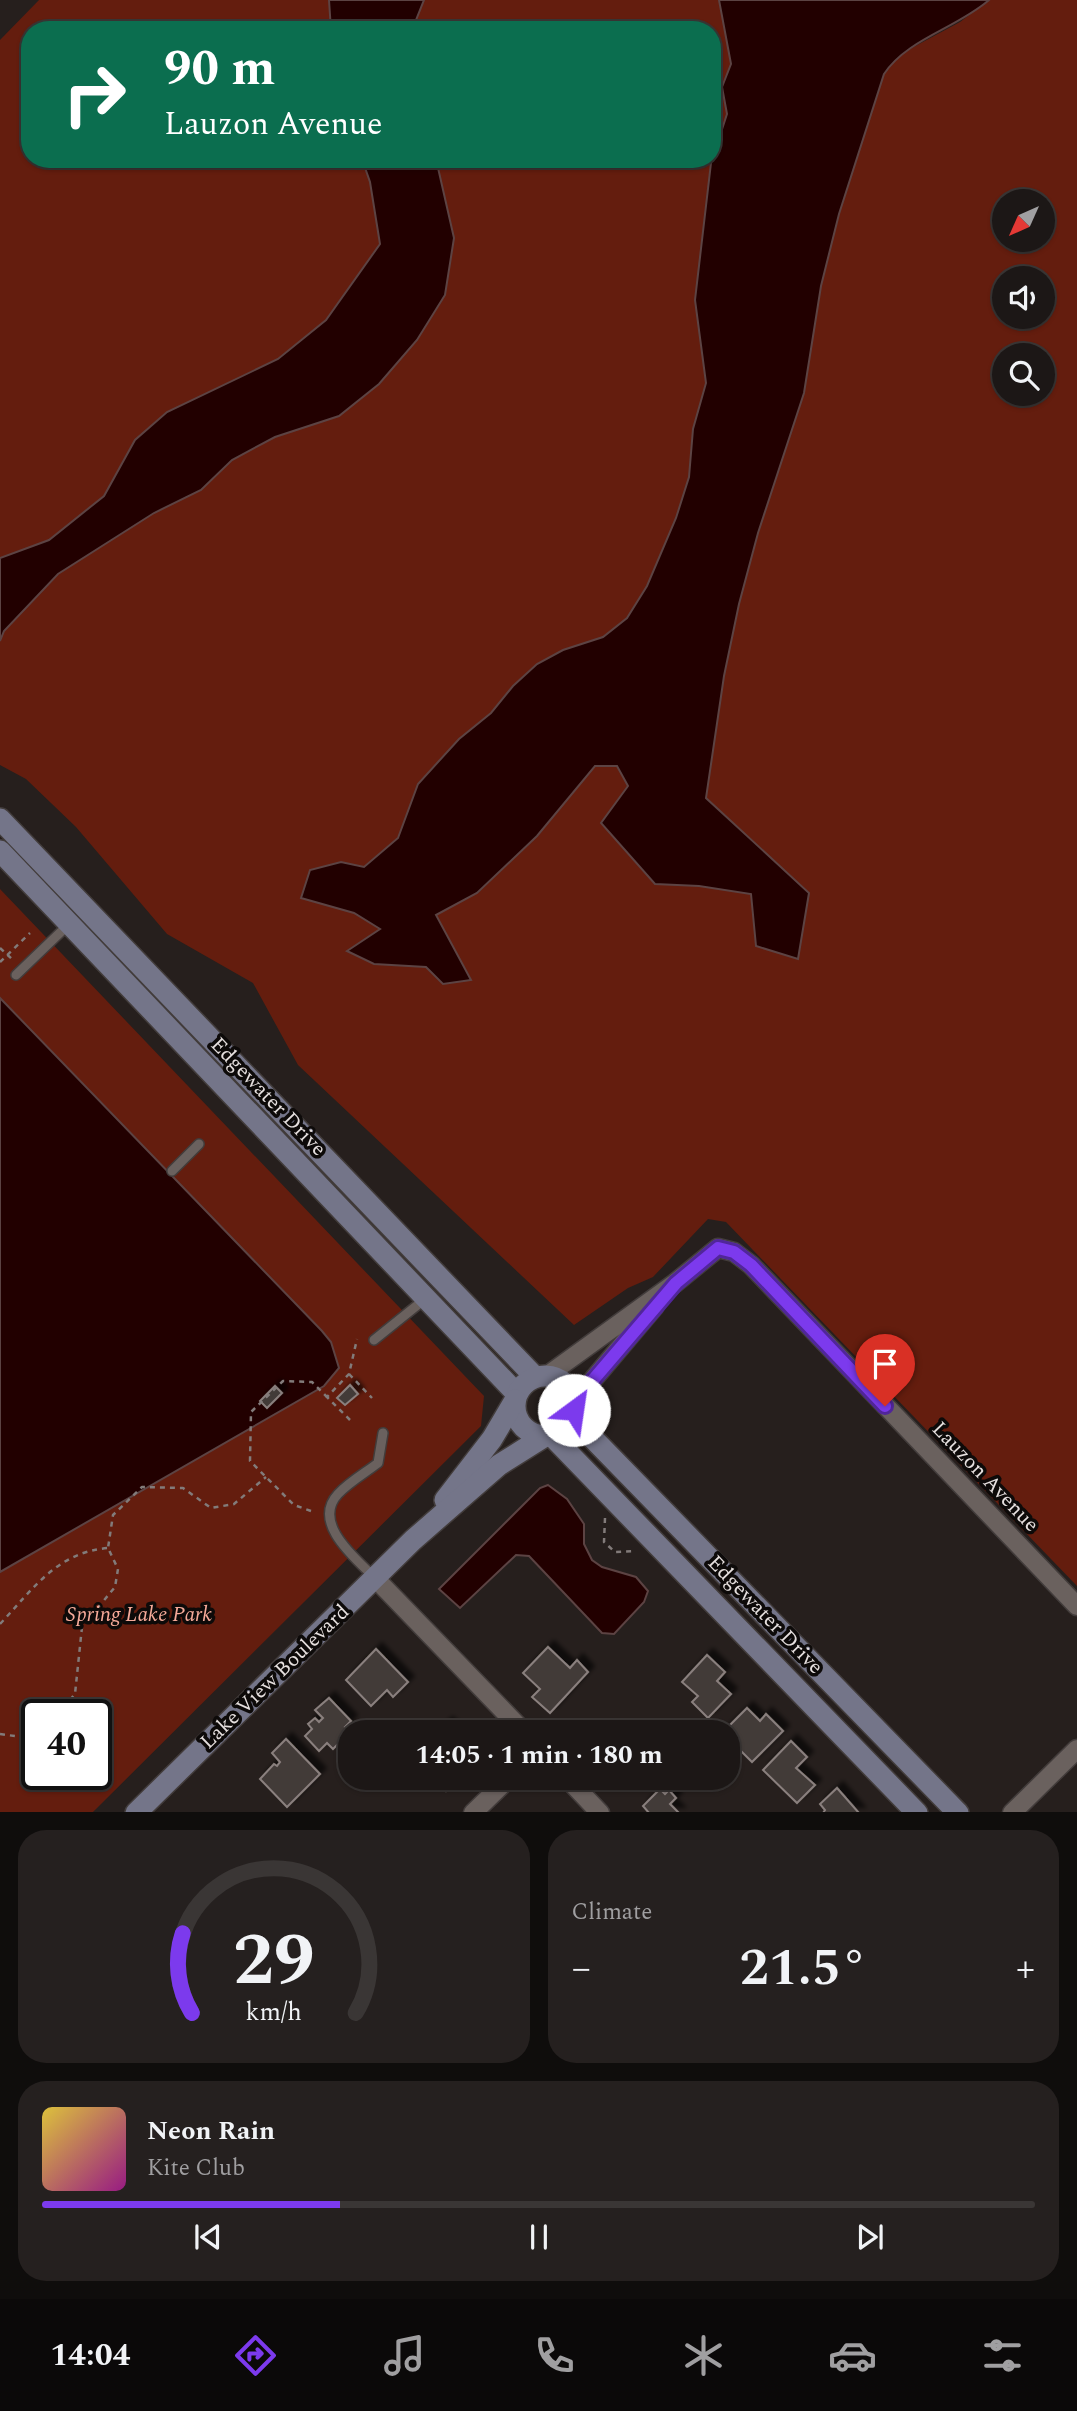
<!DOCTYPE html>
<meta charset="utf-8">
<style>
:root{--surface:#1c1716;--page:#25201f;--text:#f1f3f6;--muted:#a09fa1;--line:#3a3635;--accent:#7c3aed}
body{margin:0;font-family:Spectral,serif;background:var(--page);color:var(--text);height:100vh;display:flex;flex-direction:column;font-size:26px;white-space:nowrap}
*{box-sizing:border-box;margin:0}
p{font-size:23px;color:var(--muted)}
.icon{flex:none;width:38px;height:38px;fill:none;stroke:currentColor;stroke-width:2;stroke-linecap:round;stroke-linejoin:round}
.map{position:relative;height:1812px;overflow:hidden}
.drawer{display:flex;flex-direction:column;gap:18px;padding:18px;background:#0f0d0c;flex:1}
.drawer>*{flex:none}
.top-card{position:absolute;left:21px;top:21px;width:700px;height:147px;border-radius:28px;box-shadow:0 2px 5px #0004,0 0 0 2px var(--line);background:#0b6e4f;color:#fff;overflow:hidden}
.needle{width:46px;rotate:225deg}
.controls{position:absolute;left:992px;top:189px;display:grid;gap:14px}
.controls a{display:grid;place-items:center;width:63px;height:63px;border-radius:50%;background:var(--surface);box-shadow:0 2px 5px #0004,0 0 0 2px var(--line);font-size:35px}
.speed{position:absolute;left:21px;top:1699px;display:flex;gap:14px;font-size:35px;font-weight:700;text-align:center}
.speed>*{display:grid;place-content:center;width:91px;height:91px;border-radius:50%;background:var(--surface);box-shadow:0 2px 5px #0004,0 0 0 2px var(--line);line-height:1}
.speed .limit{border:4px solid #111;border-radius:10px;background:#fff;color:#111}
.pin{position:absolute;display:grid;place-items:center;width:60px;height:60px;color:#fff;margin:-72px -30px;border-radius:50% 50% 50% 0;rotate:-45deg;box-shadow:0 0 7px #0007}
.pin .icon{rotate:45deg}
.me{position:absolute;width:77px;margin:-38px;rotate:31deg;stroke-linejoin:round;filter:drop-shadow(0 0 5px #0008)}
.turn{display:flex;align-items:center;gap:24px;height:147px;padding:0 28px;font-size:32px}
.turn .icon{width:91px;height:91px;stroke-width:2.5}
.turn b{display:block;font-size:49px;line-height:60px}
.big{font-size:52px;font-weight:700;line-height:1.1}
.drawer .card{flex:1;display:flex;flex-direction:column;justify-content:center;gap:10px;min-width:0;padding:0 24px;border-radius:28px;background:var(--page)}
.drawer .dial{align-items:center;gap:0}
.dial svg{height:182px;overflow:visible;fill:none;stroke:var(--line);stroke-width:7;stroke-linecap:round;text-anchor:middle}
.dial text{fill:var(--text);stroke:none}
.song{display:flex;align-items:center;gap:21px}
.cover{width:84px;height:84px;border-radius:10px;background:linear-gradient(135deg,hsl(50 70% 55%),hsl(310 70% 35%))}
.played{height:7px;border-radius:4px;background:linear-gradient(90deg,var(--accent) 30%,var(--line) 30%)}
.keys{display:flex;justify-content:space-around;direction:ltr}
.heat{display:flex;justify-content:space-between;align-items:center;font-size:38px;direction:ltr}
.drawer .tiles{flex:1;display:grid;gap:18px;grid-template-columns:1fr 1fr}
.card:last-child{grid-column:span 2}
.trip{position:absolute;left:338px;top:1720px;width:402px;height:70px;border-radius:28px;background:var(--surface);box-shadow:0 2px 5px #0004,0 0 0 2px var(--line);font-weight:700;line-height:70px;text-align:center}
.tab-bar{display:flex;height:112px;justify-content:space-around;align-items:center;background:#0b0909;color:var(--muted)}
.tab-bar .icon{width:49px;height:49px}
.tab-bar .active{color:var(--accent)}
.tab-bar b{font-size:32px;color:var(--text)}
.map>svg:first-child{display:block}
</style>
<div class="map">
<svg width="1077" height="1813" viewBox="0 0 1077 1813">
<defs>
<filter id="shadow"><feDropShadow dx="6" dy="-6" stdDeviation="2" flood-color="#0009"/></filter>
</defs>
<rect width="100%" height="100%" fill="#261f1d"/>
<g fill="#641d0e" fill-rule="evenodd">
<path d="M39 0H329L331 30H30V159H362L370 182 380 244 326 320 278 359 167 412 135 440 104 496 49 540 0 558V40Z"/>
<path d="M424 0H719L731 64 722 87 727 114 711 163 695 300 706 383 693 429 689 477 676 518 647 586 627 618 603 637 563 650 513 686 491 713 459 739 408 811 398 838 364 868 341 862 301 898 354 913 381 929 348 952 374 964 426 967 443 984 471 979 435 915 478 893 537 836 594 766H617L628 786 655 884 699 886 752 894 757 946 809 893 706 798 724 676 739 604 758 533 804 393 821 286 839 214 884 74 895 57 960 22 989 0H1077V1586L726 1222 708 1219 653 1277 628 1288 574 1325 298 1065 253 983 167 934 76 827 26 779 0 765V641L4 631 58 574 154 513 201 490 232 460 275 437 339 415 454 238 436 159H712V30H412ZM1004 201H1043V240H1004ZM1004 278H1043V317H1004ZM1004 355H1043V394H1004Z"/>
<path d="M0 889 484 1396 481 1426 93 1812H0V1572L324 1386 339 1368 331 1342 322 1331 0 998ZM37 1715H96V1774H37Z"/>
</g>
<g fill="#200" stroke="#5c4343" stroke-width="2">
<path d="M329 0H424L412 30H331Z"/>
<path d="M719 0H989C957 28 907 39 884 74L839 214 821 286 804 393 758 533 739 604 724 676 706 798 809 893 798 959 756 946 751 894 699 886 655 884 601 823 628 786 617 766H595L537 836 477 893 436 915 471 980 443 984 426 967 374 964 347 951 380 929 354 913 301 898 310 870 341 862 364 867 398 838 418 784 459 739 491 713 513 686 537 664 563 650 603 637 627 618 647 586 676 518 689 477 693 429 706 383 695 300 711 163 727 114 722 87 731 64Z"/>
<path d="M362 159H436L454 238 445 295 417 340 379 384 339 416 275 437 232 460 201 490 154 513 58 574 4 631 0 641V558L49 540 104 496 135 440 167 412 278 359 326 320 380 244 370 182Z"/>
<path d="M0 998 322 1331 331 1342 339 1368 324 1386 0 1572Z"/>
<path d="M548 1485 567 1499 584 1524V1544L592 1560 602 1567 636 1577 648 1591 644 1602 614 1634 602 1633 529 1556 516 1555 460 1608 439 1589 540 1488Z"/>
</g>
<g fill="#433b39" stroke="#8a807e" stroke-width="2" filter="url(#shadow)">
<path d="M350 1385 358 1394 345 1405 337 1398Z"/>
<path d="M275 1386 282 1393 267 1408 260 1401Z"/>
<path d="M548 1647 570 1668 577 1660 588 1672 550 1713 532 1697 540 1689 523 1673Z"/>
<path d="M376 1649 408 1682 393 1697 387 1690 371 1706 346 1680Z"/>
<path d="M707 1655 725 1672 717 1681 731 1694 708 1718 692 1702 698 1696 682 1682Z"/>
<path d="M329 1698 351 1721 345 1727 350 1732 333 1749 327 1743 319 1751 305 1736 312 1729 308 1724 315 1718 319 1722 323 1718 315 1710Z"/>
<path d="M747 1708 760 1721 766 1714 783 1731 752 1762 728 1738V1732H723Z"/>
<path d="M447 1723 456 1732H437Z"/>
<path d="M286 1739 320 1774 287 1807 260 1779 274 1764 277 1766 280 1762 272 1753Z"/>
<path d="M791 1741 807 1757 796 1768 815 1785 797 1803 763 1770Z"/>
<path d="M433 1778H460L446 1791Z"/>
<path d="M837 1788 859 1813H823L825 1810 820 1804Z"/>
<path d="M660 1789 665 1794 669 1790 676 1798 670 1804 679 1813H649L643 1806Z"/>
</g>
<g fill="none" stroke-linecap="round" stroke-linejoin="round">
<defs>
<g id="lane">
<path d="M16 975 68 925"/>
<path d="M172 1171 199 1144"/>
<path d="M374 1340 425 1299"/>
<path d="M374 1577C356 1559 311 1523 338 1494 349 1482 365 1473 378 1463L383 1433"/>
</g>
<g id="street">
<path d="M548 1375 675 1283 718 1248 734 1252 751 1265 1077 1606"/>
<path d="M575 1401 655 1306"/>
<path d="M375 1578 524 1732"/>
<path d="M567 1778 600 1813"/>
<path d="M473 1813 509 1778"/>
<path d="M1012 1813 1077 1749"/>
</g>
<g id="secondary">
<path d="M0 819 535 1377"/>
<path d="M0 851 517 1394"/>
<circle cx="545" cy="1406" r="30"/>
<path d="M573 1418 958 1813"/>
<path d="M551 1435 917 1813"/>
<path d="M445 1500 492 1439 515 1400"/>
<path d="M136 1813 413 1540 499 1465 545 1436"/>
</g>
</defs>
<use href="#lane" stroke="#423c3b" stroke-width="12"/>
<use href="#street" stroke="#423c3b" stroke-width="21"/>
<use href="#secondary" stroke="#423c3b" stroke-width="24"/>
<g stroke="#827b7a" stroke-width="2.5" stroke-dasharray="5 5" stroke-linecap="butt">
<path d="M0 948 13 960"/>
<path d="M0 962 30 933"/>
<path d="M349 1374 372 1398"/>
<path d="M350 1420 327 1397 349 1374 357 1339"/>
<path d="M311 1511 294 1505 250 1461 251 1412 283 1381 312 1382 327 1397"/>
<path d="M605 1518 604 1542 615 1552 635 1551"/>
<path d="M0 1624C33 1589 57 1552 108 1548"/>
<path d="M57 1715 75 1694 82 1627 115 1587 118 1569 108 1548 113 1515 142 1487 183 1488 211 1508 234 1504 266 1477"/>
<path d="M0 1734 29 1738 37 1732"/>
</g>
<use href="#lane" stroke="#6a615e" stroke-width="9"/>
<use href="#street" stroke="#6a615e" stroke-width="18"/>
<use href="#secondary" stroke="#747589" stroke-width="21"/>
</g>
<g fill="none" stroke-linecap="round" stroke-linejoin="round">
<defs>
<path id="route" d="M574 1410 575 1401 676 1283 718 1248 734 1252 751 1265 885 1406"/>
</defs>
<use href="#route" stroke="#51269a" stroke-width="18"/>
<use href="#route" stroke="#7c3aed" stroke-width="12"/>
</g>
<g text-anchor="middle" dominant-baseline="central" stroke-width="7" stroke-linejoin="round" paint-order="stroke">
<g font-size="21" fill="#e5dfde" stroke="#0d0a09">
<text transform="translate(268 1097) rotate(46)">Edgewater Drive</text>
<text transform="translate(985 1477) rotate(46)">Lauzon Avenue</text>
<text transform="translate(765 1615) rotate(46)">Edgewater Drive</text>
<text transform="translate(275 1677) rotate(-44)">Lake View Boulevard</text>
</g>
<g font-size="21" font-style="italic" fill="#f6aa99" stroke="#0d0a09">
<text x="139" y="1615">Spring Lake Park</text>
</g>
</g>
</svg>
<div class="controls">
<a><svg class="needle" viewBox="-14 -14 28 28"><path d="M0-13l5 13h-10z" fill="#e53935"/><path d="M0 13l5-13h-10z" fill="#a09fa1"/></svg></a>
<a><svg class="icon" aria-label="sound" viewBox="0 0 24 24"><path d="M4 9h4l5-4v14l-5-4H4zM17 9q2 3 0 6"/></svg></a>
<a><svg class="icon" aria-label="search" viewBox="0 0 24 24"><circle cx="10" cy="10" r="6"/><path d="M15 15l6 6"/></svg></a>
</div>
<div class="speed"><div class="limit">40</div></div>
<div class="pin" style="left:885px;top:1406px;background:#d93025"><svg class="icon" aria-label="arrive" viewBox="0 0 24 24"><path d="M6 21V4h12l-3 4 3 4H6"/></svg></div>
<svg class="me" style="left:574px;top:1410px" viewBox="-20 -20 40 40"><circle r="19" fill="#fff"/><path d="M0-13L10 11 0 6-10 11z" fill="#7c3aed"/></svg>
<div class="trip">14:05 · 1 min · 180 m</div>
<div class="top-card">
<div class="turn"><svg class="icon" aria-label="right" viewBox="0 0 24 24"><path d="M7 20v-9h11M14 6l5 5-5 5"/></svg><div><b>90 m</b>Lauzon Avenue</div></div>
</div>
</div>
<section class="drawer">
<div class="tiles">
<div class="card dial"><svg viewBox="0 0 100 80">
<path d="M14 69A42 42 0 1 1 86 69"/>
<path d="M14 69A42 42 0 0 1 10 34" stroke="#7c3aed"/>
<text x="50" y="56" font-size="32" font-weight="700">29</text>
<text x="50" y="72" font-size="11">km/h</text>
</svg></div>
<div class="card"><p>Climate</p>
<div class="heat"><a>−</a><b class="big">21.5°</b><a>+</a></div>
</div>
<div class="card">
<div class="song"><i class="cover"></i><div><b>Neon Rain</b><p>Kite Club</p></div></div>
<div class="played"></div>
<div class="keys"><svg class="icon" aria-label="previous" viewBox="0 0 24 24"><path d="M18 5L8 12l10 7zM5 5v14"/></svg><svg class="icon" aria-label="pause" viewBox="0 0 24 24"><path d="M8 5v14M16 5v14"/></svg><svg class="icon" aria-label="next" viewBox="0 0 24 24"><path d="M6 5l10 7-10 7zM19 5v14"/></svg></div>
</div>
</div>
</section>
<nav class="tab-bar">
<b>14:04</b>
<svg class="icon active" aria-label="directions" viewBox="0 0 24 24"><path d="M12 3l9 9-9 9-9-9zM9 14v-3h6M13 9l2 2-2 2"/></svg>
<svg class="icon" aria-label="music" viewBox="0 0 24 24"><path d="M9 18V5l10-2v13"/><circle cx="6" cy="18" r="3"/><circle cx="16" cy="16" r="3"/></svg>
<svg class="icon" aria-label="phone" viewBox="0 0 24 24"><path d="M5 4h4l2 5-3 2q2 4 5 5l2-3 5 2v4C11 20 4 13 5 4z"/></svg>
<svg class="icon" aria-label="climate" viewBox="0 0 24 24"><path d="M12 3v18M4 7l16 10M4 17L20 7"/></svg>
<svg class="icon" aria-label="car" viewBox="0 0 24 24"><path d="M5 17H2v-5l4-1 3-4h7l3 4 3 1v5h-3M9 17h6M6 11h13"/><circle cx="7" cy="17" r="2"/><circle cx="17" cy="17" r="2"/></svg>
<svg class="icon" aria-label="filters" viewBox="0 0 24 24"><path d="M4 7h16M4 17h16"/><circle cx="9" cy="7" r="2"/><circle cx="15" cy="17" r="2"/></svg>
</nav>
